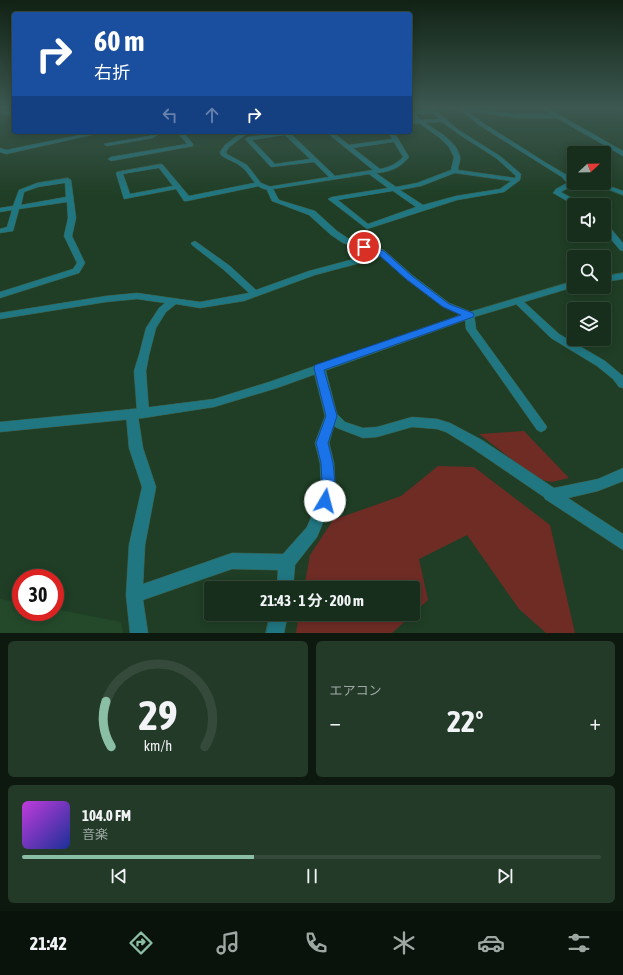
<!DOCTYPE html>
<html lang="ja">
<meta charset="utf-8">
<style>
:root{--surface:#172e1c;--page:#243a29;--text:#f1f3f6;--muted:#9ea8a3;--line:#364a3b;--accent:#8abfa5}
body{margin:0;font-family:"Asap Condensed","Noto Sans JP",sans-serif;background:var(--page);color:var(--text);height:100vh;display:flex;flex-direction:column;font-size:15px;white-space:nowrap}
*{box-sizing:border-box;margin:0}
p{font-size:13px;color:var(--muted)}
.icon{flex:none;width:22px;height:22px;fill:none;stroke:currentColor;stroke-width:2;stroke-linecap:round;stroke-linejoin:round}
.map{position:relative;height:633px;overflow:hidden}
.side{display:flex;flex-direction:column;gap:8px;padding:8px;background:#0d190f;flex:1}
.side>*{flex:none}
.banner{position:absolute;left:12px;top:12px;width:400px;height:122px;border-radius:4px;box-shadow:0 2px 10px #0003,0 0 0 1px var(--line);background:#1a4fa0;color:#fff;overflow:hidden}
.needle{width:26px;rotate:68deg}
.tools{position:absolute;left:567px;top:146px;display:grid;gap:8px}
.tools a{display:grid;place-items:center;width:44px;height:44px;border-radius:4px;background:var(--surface);box-shadow:0 2px 10px #0003,0 0 0 1px var(--line);font-size:20px}
.speed{position:absolute;left:12px;top:569px;display:flex;gap:8px;font-size:20px;font-weight:700;text-align:center}
.speed>*{display:grid;place-content:center;width:52px;height:52px;border-radius:50%;background:var(--surface);box-shadow:0 2px 10px #0003,0 0 0 1px var(--line);line-height:1}
.speed .limit{border:6px solid #d22;background:#fff;color:#111}
.pin{position:absolute;display:grid;place-items:center;width:34px;height:34px;color:#fff;margin:-17px;border:2px solid #fff;border-radius:50%;box-shadow:0 1px 4px #0007}
.me{position:absolute;width:44px;margin:-22px;rotate:8deg;stroke-linejoin:round;filter:drop-shadow(0 0 3px #0008)}
.turn{display:flex;align-items:center;gap:14px;height:84px;padding:0 16px;font-size:18px}
.turn .icon{width:52px;height:52px;stroke-width:2.5}
.turn b{display:block;font-size:28px;line-height:34px}
.lanes{display:flex;align-items:center;height:38px;padding:0 16px;background:#0003;justify-content:center;gap:20px;direction:ltr}
.lanes .off{opacity:.35}
.big{font-size:30px;font-weight:700;line-height:1.1}
.side .widget{flex:1;display:flex;flex-direction:column;justify-content:center;gap:6px;min-width:0;padding:0 14px;border-radius:6px;background:var(--page)}
.side .dial{align-items:center;gap:0}
.dial svg{height:104px;overflow:visible;fill:none;stroke:var(--line);stroke-width:7;stroke-linecap:round;text-anchor:middle}
.dial text{fill:var(--text);stroke:none}
.song{display:flex;align-items:center;gap:12px}
.cover{width:48px;height:48px;border-radius:6px;background:linear-gradient(135deg,hsl(290 70% 55%),hsl(230 70% 35%))}
.played{height:4px;border-radius:2px;background:linear-gradient(90deg,var(--accent) 40%,var(--line) 40%)}
.keys{display:flex;justify-content:space-around;direction:ltr}
.heat{display:flex;justify-content:space-between;align-items:center;font-size:22px;direction:ltr}
.side .tiles{flex:1;display:grid;gap:8px;grid-template-columns:1fr 1fr}
.widget:last-child{grid-column:span 2}
.trip{position:absolute;left:204px;top:581px;width:216px;height:40px;border-radius:4px;background:var(--surface);box-shadow:0 2px 10px #0003,0 0 0 1px var(--line);font-weight:700;line-height:40px;text-align:center}
.menu{display:flex;height:64px;justify-content:space-around;align-items:center;background:#09120b;color:var(--muted)}
.menu .icon{width:28px;height:28px}
.menu .selected{color:var(--accent)}
.menu b{font-size:18px;color:var(--text)}
.map>svg:first-child{display:block}
</style>
<div class="map">
<svg width="623" height="633" viewBox="0 0 623 633">
<rect width="100%" height="100%" fill="#1f3e25"/>
<path fill="#24492a" d="M0 599 21 603V612H55V609L121 622 123 633H0Z"/>
<g fill="#6e2c25">
<path d="M524 431 569 478 552 482 537 479 479 434Z"/>
<path d="M438 466 474 467 550 525 575 633H546L519 609 467 535 419 559 428 600 413 614V588H304L310 555 333 520 401 496Z"/>
<path d="M299 614H413L392 633H296Z"/>
</g>
<g fill="none" stroke-linecap="round" stroke-linejoin="round">
<defs>
<g id="minor">
<path d="M460 108 516 114H551L542 108H547L623 151V156L557 118H516L462 110 460 109Z"/>
<path d="M434 109 457 129 500 156 521 174 520 180 504 192 457 200 367 229 328 199 332 197 388 188 369 174 273 189 279 200 315 211 337 231 349 239 384 250 412 275 449 303 474 313 476 329 545 424 547 427 545 430 541 432 537 430 466 329 465 317 443 307 406 279 380 256 375 259 315 275 244 301 200 308 176 304 166 312 156 328 149 355 146 371 149 413 147 416 143 418 138 416 143 448 156 487 145 545 143 584 232 553 283 554 307 527 318 501 321 483 320 463 315 443 325 416 313 368 315 365H323L325 368 337 414 345 422 363 428 377 427 412 417 437 419 450 423 482 440 554 488 598 479 623 468V481L621 482 598 491 568 498 623 534V550L545 499 544 497 472 448 446 432 437 429 412 427 377 437 363 438 337 428 334 426 329 443 334 463 335 483 332 501 317 537 295 565 293 588H277L278 570 232 569 143 600 148 633H130L126 595 129 545 142 487 129 448 126 414 128 411 132 409 137 411 134 371 139 355 146 328 159 308 165 303 137 299 106 302 0 319V313L106 296 137 293 200 302 249 293 224 270 192 245 191 243 195 241 230 266 256 290 309 271 369 255 374 252 343 243 331 235 309 215 272 201 266 188 267 187 329 177 314 162 271 167 245 139 248 137 289 132 335 176 373 170 326 132H332L349 145 392 139 388 132H394L409 157C400 168 390 172 376 173L396 187 417 183 451 170 454 157 449 147 440 138 419 123 410 124V120H415L410 115V112ZM433 113 439 119 421 120 415 114ZM442 122 460 135 496 158 516 176 515 178 458 170C458 166 461 160 460 157 457 141 437 131 425 123ZM285 135 310 159 275 164 252 140ZM394 142 403 157C396 164 390 167 380 169L353 148ZM455 173 511 181 500 189 456 196 423 205 400 190 421 186ZM393 191 416 207 368 224 338 200Z"/>
<path d="M5 111H14V115L3 114 2 113Z"/>
<path d="M94 132H105L6 154 0 152V148L6 150Z"/>
<path d="M155 132H162L153 138 107 146 104 144 149 136Z"/>
<path d="M177 132H183L193 144V146L111 161 108 159 111 157 187 144Z"/>
<path d="M161 164 163 165 189 196 259 182 262 184 259 186 187 201H184L176 189 124 199 116 173 117 172ZM159 168 173 186 130 194 123 174Z"/>
<path d="M548 164 565 174 572 175V177L570 178 574 183 570 187 561 192 584 205H574L555 194 553 193 556 189 567 183 562 177 546 167 545 166Z"/>
<path d="M68 178 71 180 76 218 72 236 85 263 79 273 0 298V292L73 269 77 263 64 236 68 218 67 202 19 209 13 231 0 233V229L7 227 12 210 0 212V208L13 206 19 190 37 183ZM65 183 66 197 21 205 24 192 38 187Z"/>
<path d="M592 183H601L623 191V195Z"/>
<path d="M604 224H607L623 243V251L620 250 604 231Z"/>
<path d="M519 299 522 300 559 334 605 361 623 376V388L619 387 613 379 597 366 551 338 516 304 514 302Z"/>
<path d="M270 614H288L284 633H266Z"/>
</g>
<g id="tertiary">
<path d="M445 108H464L483 123 551 166 546 167 479 125 461 110 447 109Z"/>
<path d="M242 132H249L229 147 226 152 227 154 247 165 261 183 271 187V189C256 192 252 176 243 168 237 162 227 160 221 155L220 152 225 145Z"/>
<path d="M623 273V279L604 282V276Z"/>
<path d="M574 281V287L474 317 277 388 214 407 143 418 0 432V422L143 408 214 399 269 382 466 313Z"/>
</g>
</defs>
<use href="#minor" stroke="#3f5c44" stroke-width="1"/>
<use href="#tertiary" stroke="#3f5c44" stroke-width="1"/>
<use href="#minor" fill="#207782" fill-rule="evenodd"/>
<use href="#tertiary" fill="#207782" fill-rule="evenodd"/>
</g>
<linearGradient id="sky" x2="0" y2="1"><stop stop-color="#112214"/><stop offset="0.55" stop-color="#3c5851"/><stop offset="1" stop-color="#3c5851" stop-opacity="0"/></linearGradient>
<rect width="623" height="196" fill="url(#sky)"/>
<path fill="#1a73e8" stroke="#114b97" d="M364 244 384 251 412 276 449 304 473 313 474 315 473 317 324 370 337 416 328 443 333 463 335 483 330 505 325 506 321 505 319 501 322 483 321 463 316 443 326 416 314 368 315 365 461 315 443 307 406 279 378 254 361 248V245Z"/>
</svg>
<div class="tools">
<a><svg class="needle" viewBox="-14 -14 28 28"><path d="M0-13l5 13h-10z" fill="#e53935"/><path d="M0 13l5-13h-10z" fill="#9ea8a3"/></svg></a>
<a><svg class="icon" aria-label="sound" viewBox="0 0 24 24"><path d="M4 9h4l5-4v14l-5-4H4zM17 9q2 3 0 6"/></svg></a>
<a><svg class="icon" aria-label="search" viewBox="0 0 24 24"><circle cx="10" cy="10" r="6"/><path d="M15 15l6 6"/></svg></a>
<a><svg class="icon" aria-label="layers" viewBox="0 0 24 24"><path d="M12 4l9 5-9 5-9-5zM3 14l9 5 9-5"/></svg></a>
</div>
<div class="speed"><div class="limit">30</div></div>
<div class="pin" style="left:364px;top:247px;background:#d93025"><svg class="icon" aria-label="arrive" viewBox="0 0 24 24"><path d="M6 21V4h12l-3 4 3 4H6"/></svg></div>
<svg class="me" style="left:325px;top:501px" viewBox="-20 -20 40 40"><circle r="19" fill="#fff"/><path d="M0-13L10 11 0 6-10 11z" fill="#1a73e8"/></svg>
<div class="trip">21:43 · 1 分 · 200 m</div>
<div class="banner">
<div class="turn"><svg class="icon" aria-label="right" viewBox="0 0 24 24"><path d="M7 20v-9h11M14 6l5 5-5 5"/></svg><div><b>60 m</b>右折</div></div>
<div class="lanes"><svg class="icon off" aria-label="left" viewBox="0 0 24 24"><path d="M17 20v-9H6M10 6l-5 5 5 5"/></svg><svg class="icon off" aria-label="ahead" viewBox="0 0 24 24"><path d="M12 20V5M6 11l6-6 6 6"/></svg><svg class="icon" aria-label="right" viewBox="0 0 24 24"><path d="M7 20v-9h11M14 6l5 5-5 5"/></svg></div>
</div>
</div>
<section class="side">
<div class="tiles">
<div class="widget dial"><svg viewBox="0 0 100 80">
<path d="M14 69A42 42 0 1 1 86 69"/>
<path d="M14 69A42 42 0 0 1 10 34" stroke="#8abfa5"/>
<text x="50" y="56" font-size="32" font-weight="700">29</text>
<text x="50" y="72" font-size="11">km/h</text>
</svg></div>
<div class="widget"><p>エアコン</p>
<div class="heat"><a>−</a><b class="big">22°</b><a>+</a></div>
</div>
<div class="widget">
<div class="song"><i class="cover"></i><div><b>104.0 FM</b><p>音楽</p></div></div>
<div class="played"></div>
<div class="keys"><svg class="icon" aria-label="previous" viewBox="0 0 24 24"><path d="M18 5L8 12l10 7zM5 5v14"/></svg><svg class="icon" aria-label="pause" viewBox="0 0 24 24"><path d="M8 5v14M16 5v14"/></svg><svg class="icon" aria-label="next" viewBox="0 0 24 24"><path d="M6 5l10 7-10 7zM19 5v14"/></svg></div>
</div>
</div>
</section>
<nav class="menu">
<b>21:42</b>
<svg class="icon selected" aria-label="directions" viewBox="0 0 24 24"><path d="M12 3l9 9-9 9-9-9zM9 14v-3h6M13 9l2 2-2 2"/></svg>
<svg class="icon" aria-label="music" viewBox="0 0 24 24"><path d="M9 18V5l10-2v13"/><circle cx="6" cy="18" r="3"/><circle cx="16" cy="16" r="3"/></svg>
<svg class="icon" aria-label="phone" viewBox="0 0 24 24"><path d="M5 4h4l2 5-3 2q2 4 5 5l2-3 5 2v4C11 20 4 13 5 4z"/></svg>
<svg class="icon" aria-label="climate" viewBox="0 0 24 24"><path d="M12 3v18M4 7l16 10M4 17L20 7"/></svg>
<svg class="icon" aria-label="car" viewBox="0 0 24 24"><path d="M5 17H2v-5l4-1 3-4h7l3 4 3 1v5h-3M9 17h6M6 11h13"/><circle cx="7" cy="17" r="2"/><circle cx="17" cy="17" r="2"/></svg>
<svg class="icon" aria-label="filters" viewBox="0 0 24 24"><path d="M4 7h16M4 17h16"/><circle cx="9" cy="7" r="2"/><circle cx="15" cy="17" r="2"/></svg>
</nav>
